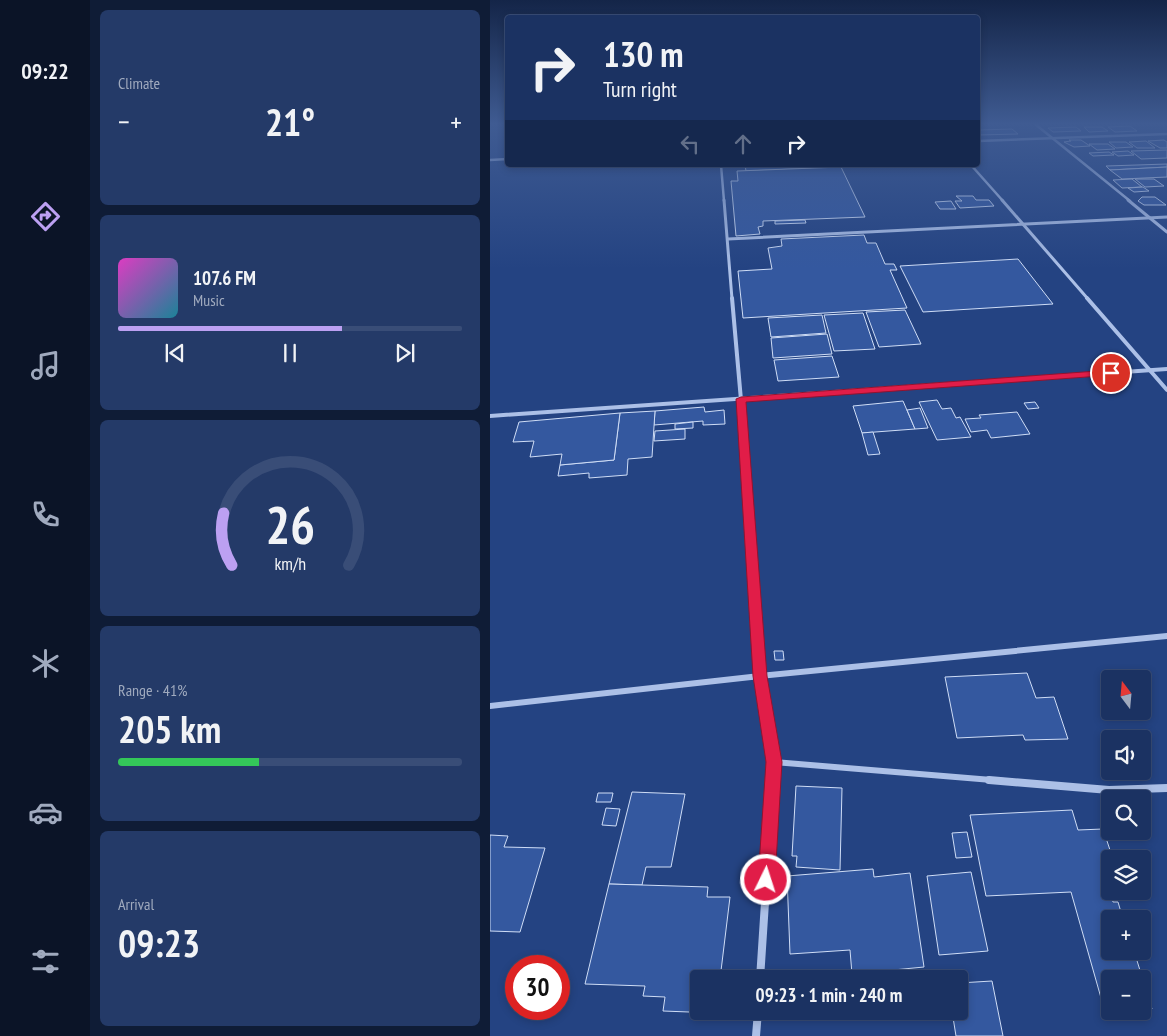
<!DOCTYPE html>
<meta charset="utf-8">
<style>
:root{--surface:#1b3262;--page:#243a68;--text:#f1f3f6;--muted:#a0aabe;--line:#394d77;--accent:#bca0f2}
body{margin:0;font-family:"PT Sans Narrow",sans-serif;background:var(--page);color:var(--text);height:100vh;display:flex;flex-direction:column;font-size:19px;white-space:nowrap}
*{box-sizing:border-box;margin:0}
p{font-size:16px;color:var(--muted)}
.icon{flex:none;width:28px;height:28px;fill:none;stroke:currentColor;stroke-width:2;stroke-linecap:round;stroke-linejoin:round}
.map{position:relative;flex:1;overflow:hidden}
.panel{display:flex;flex-direction:column;gap:10px;padding:10px;background:#0f1c36;width:400px}
.panel>*{flex:none}
.top-card{position:absolute;left:15px;top:15px;width:475px;height:152px;border-radius:5px;box-shadow:0 2px 8px #0003,0 0 0 1px var(--line);background:#1b3262;color:var(--text);overflow:hidden}
.needle{width:32px;rotate:344deg}
.tools{position:absolute;left:611px;top:670px;display:grid;gap:10px}
.tools a{display:grid;place-items:center;width:50px;height:50px;border-radius:5px;background:var(--surface);box-shadow:0 2px 8px #0003,0 0 0 1px var(--line);font-size:25px}
.speed{position:absolute;left:15px;top:955px;display:flex;gap:10px;font-size:25px;font-weight:700;text-align:center}
.speed>*{display:grid;place-content:center;width:65px;height:65px;border-radius:50%;background:var(--surface);box-shadow:0 2px 8px #0003,0 0 0 1px var(--line);line-height:1}
.speed .limit{border:8px solid #d22;background:#fff;color:#111}
.pin{position:absolute;display:grid;place-items:center;width:42px;height:42px;color:#fff;margin:-21px;border:2px solid #fff;border-radius:50%;box-shadow:0 1px 5px #0007}
.me{position:absolute;width:55px;margin:-28px;rotate:4deg;stroke-linejoin:round;filter:drop-shadow(0 0 4px #0008)}
.turn{display:flex;align-items:center;gap:18px;height:105px;padding:0 15px;font-size:22px}
.turn .icon{width:65px;height:65px;stroke-width:2.5}
.turn b{display:block;font-size:35px;line-height:42px}
.lanes{display:flex;align-items:center;height:48px;padding:0 15px;background:#0003;justify-content:center;gap:25px;direction:ltr}
.lanes .off{opacity:.35}
.big{font-size:38px;font-weight:700;line-height:1.1}
.panel .card{flex:1;display:flex;flex-direction:column;justify-content:center;gap:8px;min-width:0;padding:0 18px;border-radius:8px;background:var(--page)}
.panel .dial{align-items:center;gap:0}
.dial svg{height:130px;overflow:visible;fill:none;stroke:var(--line);stroke-width:7;stroke-linecap:round;text-anchor:middle}
.dial text{fill:var(--text);stroke:none}
.song{display:flex;align-items:center;gap:15px}
.cover{width:60px;height:60px;border-radius:8px;background:linear-gradient(135deg,hsl(310 70% 55%),hsl(190 70% 35%))}
.played{height:5px;border-radius:2px;background:linear-gradient(90deg,var(--accent) 65%,var(--line) 65%)}
.keys{display:flex;justify-content:space-around;direction:ltr}
.heat{display:flex;justify-content:space-between;align-items:center;font-size:28px;direction:ltr}
.charge{height:8px;border-radius:4px;background:linear-gradient(90deg,#34c759 41%,var(--line) 0)}
.trip{position:absolute;left:200px;top:970px;width:278px;height:50px;border-radius:5px;background:var(--surface);box-shadow:0 2px 8px #0003,0 0 0 1px var(--line);font-weight:700;line-height:50px;text-align:center}
main{display:flex;flex:1;min-height:0}
.tab-bar{display:flex;flex-direction:column;width:90px;justify-content:space-around;align-items:center;background:#0b1427;color:var(--muted)}
.tab-bar .icon{width:35px;height:35px}
.tab-bar .selected{color:var(--accent)}
.tab-bar b{font-size:22px;color:var(--text)}
.map>svg:first-child{display:block}
</style>
<main>
<nav class="tab-bar">
<b>09:22</b>
<svg class="icon selected" aria-label="directions" viewBox="0 0 24 24"><path d="M12 3l9 9-9 9-9-9zM9 14v-3h6M13 9l2 2-2 2"/></svg>
<svg class="icon" aria-label="music" viewBox="0 0 24 24"><path d="M9 18V5l10-2v13"/><circle cx="6" cy="18" r="3"/><circle cx="16" cy="16" r="3"/></svg>
<svg class="icon" aria-label="phone" viewBox="0 0 24 24"><path d="M5 4h4l2 5-3 2q2 4 5 5l2-3 5 2v4C11 20 4 13 5 4z"/></svg>
<svg class="icon" aria-label="climate" viewBox="0 0 24 24"><path d="M12 3v18M4 7l16 10M4 17L20 7"/></svg>
<svg class="icon" aria-label="car" viewBox="0 0 24 24"><path d="M5 17H2v-5l4-1 3-4h7l3 4 3 1v5h-3M9 17h6M6 11h13"/><circle cx="7" cy="17" r="2"/><circle cx="17" cy="17" r="2"/></svg>
<svg class="icon" aria-label="filters" viewBox="0 0 24 24"><path d="M4 7h16M4 17h16"/><circle cx="9" cy="7" r="2"/><circle cx="15" cy="17" r="2"/></svg>
</nav>
<section class="panel">
<div class="card"><p>Climate</p>
<div class="heat"><a>−</a><b class="big">21°</b><a>+</a></div>
</div>
<div class="card">
<div class="song"><i class="cover"></i><div><b>107.6 FM</b><p>Music</p></div></div>
<div class="played"></div>
<div class="keys"><svg class="icon" aria-label="previous" viewBox="0 0 24 24"><path d="M18 5L8 12l10 7zM5 5v14"/></svg><svg class="icon" aria-label="pause" viewBox="0 0 24 24"><path d="M8 5v14M16 5v14"/></svg><svg class="icon" aria-label="next" viewBox="0 0 24 24"><path d="M6 5l10 7-10 7zM19 5v14"/></svg></div>
</div>
<div class="card dial"><svg viewBox="0 0 100 80">
<path d="M14 69A42 42 0 1 1 86 69"/>
<path d="M14 69A42 42 0 0 1 9 37" stroke="#bca0f2"/>
<text x="50" y="56" font-size="32" font-weight="700">26</text>
<text x="50" y="72" font-size="11">km/h</text>
</svg></div>
<div class="card"><p>Range · 41%</p><b class="big">205 km</b><div class="charge"></div></div>
<div class="card"><p>Arrival</p><b class="big">09:23</b></div>
</section>
<div class="map">
<svg width="677" height="1036" viewBox="0 0 677 1036">
<rect width="100%" height="100%" fill="#244382"/>
<g fill="#34589f" stroke="#cfddf6">
<path d="M640 126 647 131 625 132 618 127Z"/>
<path d="M586 127 591 131 563 132 558 128Z"/>
<path d="M594 127H612L618 131 599 132Z"/>
<path d="M522 129 528 134 488 135V130Z"/>
<path d="M579 140H591L600 146 584 147 574 142 581 141Z"/>
<path d="M674 140 677 142V148H670L658 141Z"/>
<path d="M656 141 665 148H647L639 142Z"/>
<path d="M619 142H636L643 147 626 148Z"/>
<path d="M599 144H618L625 149 607 150Z"/>
<path d="M677 150V158L651 159 641 151Z"/>
<path d="M638 151 644 155 628 156 622 152Z"/>
<path d="M619 152 624 155 603 156 599 153Z"/>
<path d="M677 164V167L620 170 616 166Z"/>
<path d="M255 165H350L351 167 256 171Z"/>
<path d="M351 167 375 217 273 221V226L268 227 270 234 246 236 241 181H248L247 171Z"/>
<path d="M677 167V177L632 179 620 170Z"/>
<path d="M642 179 652 187 632 188 623 180Z"/>
<path d="M645 179H664L674 186 655 187Z"/>
<path d="M653 187 659 191 644 192 638 188Z"/>
<path d="M466 196H483L486 200H499L504 206 470 208 465 201H472Z"/>
<path d="M652 197H665L676 205H654L648 201Z"/>
<path d="M461 201 466 209H450L445 202Z"/>
<path d="M315 220 316 223 285 224V221Z"/>
<path d="M374 235 377 243H386L395 264H404L407 270H400L417 308 253 318 248 271 282 269 278 248 292 246 291 239Z"/>
<path d="M528 259 563 304 433 312 410 266Z"/>
<path d="M415 310 431 344 389 347 376 312Z"/>
<path d="M373 313 385 349 344 351 334 315Z"/>
<path d="M332 315 336 333 281 337 278 318Z"/>
<path d="M337 334 342 354 283 358 281 338Z"/>
<path d="M342 356 349 377 288 381 284 360Z"/>
<path d="M447 400 452 409 461 408 466 418 470 417 481 437 447 440 429 402Z"/>
<path d="M413 401 425 429 372 433 363 406Z"/>
<path d="M545 402 549 408 538 409 534 403Z"/>
<path d="M214 407 215 412 234 410 235 424 213 425V421L164 425 165 411Z"/>
<path d="M430 408 438 428 425 429 417 410Z"/>
<path d="M165 411 162 457 138 459 137 475 99 478V473L68 476 70 465 124 460 130 413Z"/>
<path d="M527 412 540 434 501 438 497 430 481 432 475 419 491 418 489 415Z"/>
<path d="M130 413 124 460 70 465 72 454 40 457 44 441 23 442 29 422Z"/>
<path d="M203 422V428L185 429V424Z"/>
<path d="M195 429V439L164 441 165 431Z"/>
<path d="M383 432 390 454 378 455 372 433Z"/>
<path d="M284 651H293L294 660H285Z"/>
<path d="M537 673 546 698 564 697 578 739 535 740 533 735 467 738 455 677Z"/>
<path d="M306 786 352 788 350 870 306 867 307 856H302Z"/>
<path d="M142 792 195 794 181 867H156L152 885 119 884Z"/>
<path d="M108 793H123L121 802H106Z"/>
<path d="M116 808 130 809 126 826 112 825Z"/>
<path d="M582 810 588 830 613 829 623 859H620V880H616L623 902H628L633 919H620V951H644L662 1009 652 1010V979H620V1011H632L615 1012 581 892 496 896 480 815Z"/>
<path d="M477 832 482 857 466 858 462 833Z"/>
<path d="M0 835 18 836 14 847 55 848 30 932 0 931Z"/>
<path d="M383 869 384 877 420 873 434 967 362 974 360 950 300 954 297 876Z"/>
<path d="M481 872 498 951 449 955 437 876Z"/>
<path d="M119 884 218 887 217 897H240L230 979H209V1011L225 1013 173 1011 175 997 153 996 155 986 95 984Z"/>
<path d="M502 981 513 1036H466L462 1011H469V983Z"/>
</g>
<g fill="none" stroke-linecap="round" stroke-linejoin="round">
<g stroke="#acc0e7" stroke-width="2.5">
<path d="M545 124 640 201"/>
<path d="M488 141 677 134"/>
<path d="M0 160 18 159"/>
<path d="M231 165 234 201"/>
<path d="M481 165 513 201"/>
</g>
<g stroke="#acc0e7" stroke-width="3">
<path d="M234 200 242 299"/>
<path d="M512 200 598 299"/>
<path d="M638 200 677 232"/>
<path d="M238 239 677 217"/>
</g>
<g stroke="#acc0e7" stroke-width="4">
<path d="M242 298 253 423"/>
<path d="M597 298 677 390"/>
<path d="M0 416 677 369"/>
</g>
<path stroke="#acc0e7" stroke-width="5" d="M253 422 263 581"/>
<g stroke="#acc0e7" stroke-width="6">
<path d="M263 579 270 676 284 762 283 781"/>
<path d="M0 706 270 676 677 636"/>
<path d="M284 762 514 781"/>
</g>
<g stroke="#acc0e7" stroke-width="8">
<path d="M499 780 619 790 677 788"/>
<path d="M270 979 283 780"/>
<path d="M266 1036 268 1011"/>
</g>
</g>
<linearGradient id="sky" x2="0" y2="1"><stop stop-color="#142548"/><stop offset="0.46" stop-color="#3f5b92"/><stop offset="1" stop-color="#3f5b92" stop-opacity="0"/></linearGradient>
<rect width="677" height="269" fill="url(#sky)"/>
<path fill="#e11d48" stroke="#92132f" d="M621 370 626 373 624 375 256 402 277 676 292 762 285 880 282 886 276 889 270 886 268 880 276 762 263 676 246 399 251 397Z"/>
</svg>
<div class="tools">
<a><svg class="needle" viewBox="-14 -14 28 28"><path d="M0-13l5 13h-10z" fill="#e53935"/><path d="M0 13l5-13h-10z" fill="#a0aabe"/></svg></a>
<a><svg class="icon" aria-label="sound" viewBox="0 0 24 24"><path d="M4 9h4l5-4v14l-5-4H4zM17 9q2 3 0 6"/></svg></a>
<a><svg class="icon" aria-label="search" viewBox="0 0 24 24"><circle cx="10" cy="10" r="6"/><path d="M15 15l6 6"/></svg></a>
<a><svg class="icon" aria-label="layers" viewBox="0 0 24 24"><path d="M12 4l9 5-9 5-9-5zM3 14l9 5 9-5"/></svg></a>
<a>+</a>
<a>−</a>
</div>
<div class="speed"><div class="limit">30</div></div>
<div class="pin" style="left:621px;top:373px;background:#d93025"><svg class="icon" aria-label="arrive" viewBox="0 0 24 24"><path d="M6 21V4h12l-3 4 3 4H6"/></svg></div>
<svg class="me" style="left:276px;top:880px" viewBox="-20 -20 40 40"><circle r="17" fill="#e11d48" stroke="#fff" stroke-width="3"/><path d="M0-11L8 9 0 5-8 9z" fill="#fff"/></svg>
<div class="trip">09:23 · 1 min · 240 m</div>
<div class="top-card">
<div class="turn"><svg class="icon" aria-label="right" viewBox="0 0 24 24"><path d="M7 20v-9h11M14 6l5 5-5 5"/></svg><div><b>130 m</b>Turn right</div></div>
<div class="lanes"><svg class="icon off" aria-label="left" viewBox="0 0 24 24"><path d="M17 20v-9H6M10 6l-5 5 5 5"/></svg><svg class="icon off" aria-label="ahead" viewBox="0 0 24 24"><path d="M12 20V5M6 11l6-6 6 6"/></svg><svg class="icon" aria-label="right" viewBox="0 0 24 24"><path d="M7 20v-9h11M14 6l5 5-5 5"/></svg></div>
</div>
</div>
</main>
